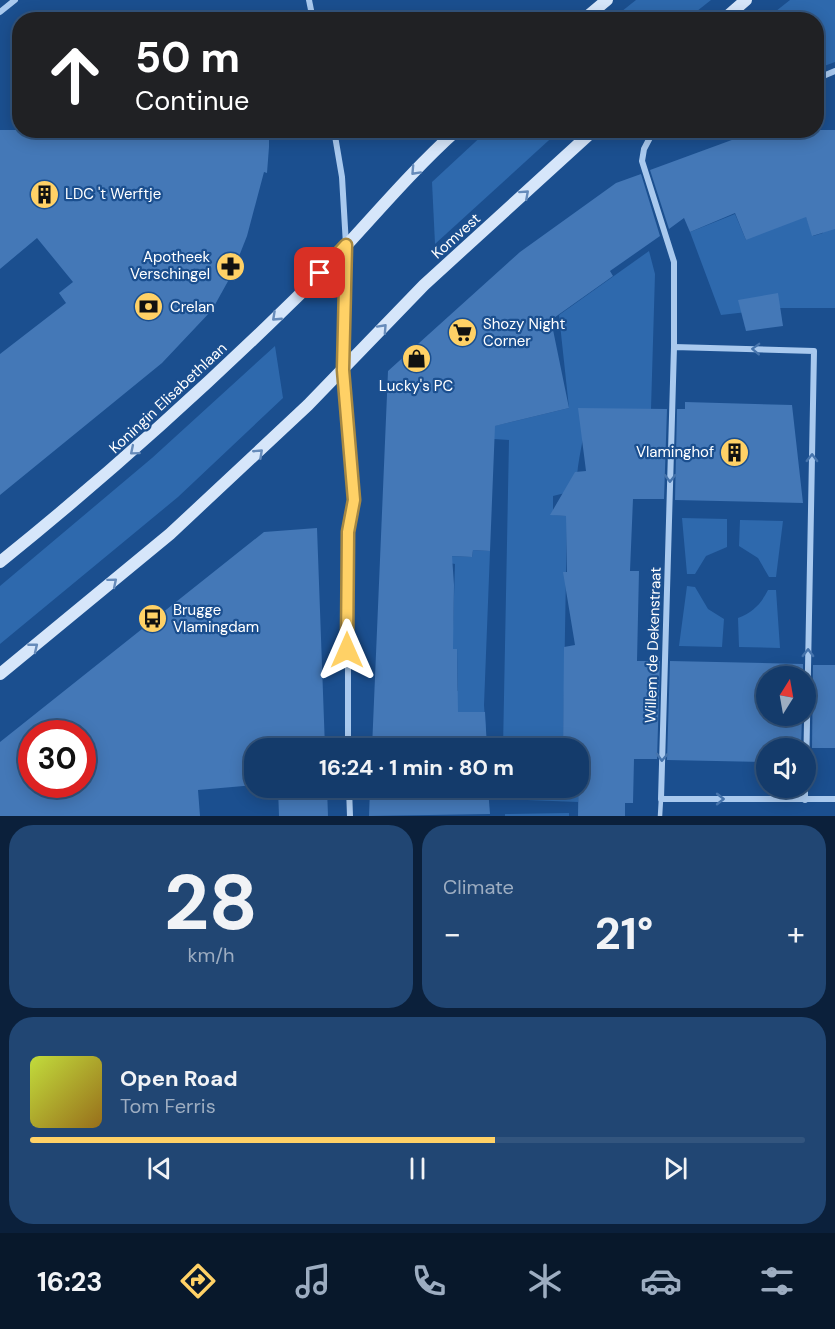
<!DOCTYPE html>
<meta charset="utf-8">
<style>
:root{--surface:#143b6b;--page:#214673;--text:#f1f3f6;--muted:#9dadc1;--line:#33557e;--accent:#ffd166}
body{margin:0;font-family:"DM Sans",sans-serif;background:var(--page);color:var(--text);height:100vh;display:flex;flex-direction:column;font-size:22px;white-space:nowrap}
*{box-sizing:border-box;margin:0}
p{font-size:20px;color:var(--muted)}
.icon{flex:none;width:33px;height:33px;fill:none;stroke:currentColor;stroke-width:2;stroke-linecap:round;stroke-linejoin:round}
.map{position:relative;height:816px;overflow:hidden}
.details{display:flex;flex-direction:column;gap:9px;padding:9px;background:#0b203b;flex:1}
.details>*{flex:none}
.guide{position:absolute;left:12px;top:12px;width:812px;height:126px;border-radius:24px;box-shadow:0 3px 15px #0003,0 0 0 2px var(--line);background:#202124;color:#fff;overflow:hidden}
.needle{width:39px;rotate:11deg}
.controls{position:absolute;left:756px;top:666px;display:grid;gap:12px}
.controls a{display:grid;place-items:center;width:60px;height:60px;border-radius:50%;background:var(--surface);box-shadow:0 3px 15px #0003,0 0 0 2px var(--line);font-size:30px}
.speed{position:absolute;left:18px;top:720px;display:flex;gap:12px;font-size:30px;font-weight:700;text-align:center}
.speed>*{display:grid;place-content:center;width:78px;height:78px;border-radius:50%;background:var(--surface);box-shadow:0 3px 15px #0003,0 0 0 2px var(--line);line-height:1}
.speed .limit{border:9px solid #d22;background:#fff;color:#111}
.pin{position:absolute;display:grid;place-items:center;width:51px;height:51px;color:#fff;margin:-26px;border-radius:12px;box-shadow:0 3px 9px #0006}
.me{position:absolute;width:66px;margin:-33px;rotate:0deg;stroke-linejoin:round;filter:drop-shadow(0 0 4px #0008)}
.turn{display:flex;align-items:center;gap:21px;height:126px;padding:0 24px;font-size:27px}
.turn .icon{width:78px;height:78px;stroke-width:2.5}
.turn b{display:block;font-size:42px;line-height:51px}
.big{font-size:45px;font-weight:700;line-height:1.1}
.details .widget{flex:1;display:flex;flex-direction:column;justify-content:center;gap:9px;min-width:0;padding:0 21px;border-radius:24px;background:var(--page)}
.details .dial{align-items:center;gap:0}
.dial b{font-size:78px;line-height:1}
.song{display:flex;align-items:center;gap:18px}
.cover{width:72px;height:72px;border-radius:9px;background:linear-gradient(135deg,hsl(70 70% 55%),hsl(40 70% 35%))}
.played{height:6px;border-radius:3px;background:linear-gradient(90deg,var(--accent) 60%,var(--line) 60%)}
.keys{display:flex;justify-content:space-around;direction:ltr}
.heat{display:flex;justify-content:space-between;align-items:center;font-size:33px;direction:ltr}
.details .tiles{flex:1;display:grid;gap:9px;grid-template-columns:1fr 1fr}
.widget:last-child{grid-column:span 2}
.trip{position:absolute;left:244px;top:738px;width:345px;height:60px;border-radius:24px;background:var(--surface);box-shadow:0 3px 15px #0003,0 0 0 2px var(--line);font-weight:700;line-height:60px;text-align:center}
.tabs{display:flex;height:96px;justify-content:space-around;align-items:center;background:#08182b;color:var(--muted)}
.tabs .icon{width:42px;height:42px}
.tabs .active{color:var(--accent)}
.tabs b{font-size:27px;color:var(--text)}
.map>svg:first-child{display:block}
</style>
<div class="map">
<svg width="835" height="816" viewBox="0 0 835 816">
<rect width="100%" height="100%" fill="#1b4f8f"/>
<g fill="#2e69ad">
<path d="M636 0H711L687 19H612Z"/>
<path d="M790 0H835V62L816 69V20L766 19Z"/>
<path d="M487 131H559L435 244 432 182Z"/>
<path d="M799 197 813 236 823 233 820 211 835 206V308H780L721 315 690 232 735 214 746 240Z"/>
<path d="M649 251 655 274 651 409H585C587 436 575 462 577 490L553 496V515L567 516 563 747 570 748H503L509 440 494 439V426L569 408 559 315Z"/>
<path d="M275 346 283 398 178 497 0 644V586L152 458Z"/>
<path d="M682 518 727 519V547L706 556 695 574H687Z"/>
<path d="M740 520 783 521 776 577H769L758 558 739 546Z"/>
<path d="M473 550 490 551 484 705 487 748H442L440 691H458L457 649H442L453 628 455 564 450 563V556L472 557Z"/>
<path d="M687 586 695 587 708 609 724 619 722 647 679 646Z"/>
<path d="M768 590H776L780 648 739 647 738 618C753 612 761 604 768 590Z"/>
<path d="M502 788H579L578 802 502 799Z"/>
<path d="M569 813V816H505V814Z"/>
</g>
<g fill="#4478b7" fill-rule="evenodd">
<path d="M0 130H269V147L267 173 264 172 247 236 232 274 212 310 162 363 0 495V354L66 303 59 293 73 282 37 238 0 269Z"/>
<path d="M759 130H835V229L812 236 806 217 746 240 735 213 690 232 684 218 669 229 650 170Z"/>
<path d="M641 174 660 236 610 271 613 276 551 320 569 408 495 426 490 551 473 550 472 557 452 556 454 585 453 649H457L458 712H485L487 748H372L388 371 520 252 616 183Z"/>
<path d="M778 293 783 326 746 331 738 300Z"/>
<path d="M685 402 792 405 803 503 675 500 677 409H685Z"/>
<path d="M578 408 667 409 664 499H633L630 571H639L637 661H660L657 759H634L633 803H625V816H578L579 748H563L564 647 575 645 563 572H567L566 516 550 515 575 472 586 471Z"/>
<path d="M317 528 325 748H255V785L198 790 200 816H0V742L264 532ZM32 734H82V784H32Z"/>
<path d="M670 661 803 664V676H766V716H802L801 748H766V762L667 760Z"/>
<path d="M813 665H835V748H812Z"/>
<path d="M278 788H327L328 816H279Z"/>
<path d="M370 788H488L490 814 369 816Z"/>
</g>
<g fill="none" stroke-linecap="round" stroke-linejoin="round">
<path stroke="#a9c9ee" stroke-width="4.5" d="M660 816 661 799"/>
<g stroke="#a9c9ee" stroke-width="6">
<path d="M309 0 313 20"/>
<path d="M0 12 15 0"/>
<path d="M816 79 835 71"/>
<path d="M334 130 342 177 346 245"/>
<path d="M654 130 644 149 642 161 674 262V347"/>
<path d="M343 370 353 472 354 500 348 532V748"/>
<path d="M806 775 814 351 674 347 661 799H835"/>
<path d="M349 788 350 816"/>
<path d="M805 800V788"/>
</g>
<g stroke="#d6e6fa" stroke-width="12">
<path d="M583 20 607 0"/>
<path d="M723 20 746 0"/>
<path d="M343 370 346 245"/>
<path d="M0 562C102 480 199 393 293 301 350 246 398 183 457 130"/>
<path d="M0 674 170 534 308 405 424 285 594 130"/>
</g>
</g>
<defs><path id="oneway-chevron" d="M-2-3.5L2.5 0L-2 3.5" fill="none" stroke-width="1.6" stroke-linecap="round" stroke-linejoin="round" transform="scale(1.5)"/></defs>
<g stroke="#668bba">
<use href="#oneway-chevron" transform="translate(415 171) rotate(133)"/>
<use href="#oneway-chevron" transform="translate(525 194) rotate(-42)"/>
<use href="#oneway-chevron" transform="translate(276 317) rotate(137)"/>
<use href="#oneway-chevron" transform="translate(383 328) rotate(-47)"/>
<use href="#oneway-chevron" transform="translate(134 451) rotate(140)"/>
<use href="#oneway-chevron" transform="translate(259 453) rotate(-43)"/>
<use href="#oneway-chevron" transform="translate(113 582) rotate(-40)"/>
<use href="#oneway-chevron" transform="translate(34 647) rotate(-39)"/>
</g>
<g stroke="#4674ac">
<use href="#oneway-chevron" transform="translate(756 349) rotate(-178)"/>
<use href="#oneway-chevron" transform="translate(812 458) rotate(-89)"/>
<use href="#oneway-chevron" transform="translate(670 478) rotate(91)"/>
<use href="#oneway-chevron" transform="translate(808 653) rotate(-89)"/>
<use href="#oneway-chevron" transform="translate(662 757) rotate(92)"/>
<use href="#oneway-chevron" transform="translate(720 799)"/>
</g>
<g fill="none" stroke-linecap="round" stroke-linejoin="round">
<defs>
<path id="route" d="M320 273 346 245 343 370 354 500 348 532 347 650"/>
</defs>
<use href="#route" stroke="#a68842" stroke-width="15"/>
<use href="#route" stroke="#ffd166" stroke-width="10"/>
</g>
<defs>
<symbol id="building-disc" viewBox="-11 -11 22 22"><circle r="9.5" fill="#ffd166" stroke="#1b4f8f"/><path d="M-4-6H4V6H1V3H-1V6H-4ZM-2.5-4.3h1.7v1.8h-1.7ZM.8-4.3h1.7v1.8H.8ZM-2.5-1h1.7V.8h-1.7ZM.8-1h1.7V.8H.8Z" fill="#111"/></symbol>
<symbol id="pharmacy-disc" viewBox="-11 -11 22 22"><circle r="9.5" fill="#ffd166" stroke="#1b4f8f"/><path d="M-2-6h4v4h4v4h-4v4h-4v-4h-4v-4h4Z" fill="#111"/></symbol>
<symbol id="bank-disc" viewBox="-11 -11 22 22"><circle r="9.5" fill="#ffd166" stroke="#1b4f8f"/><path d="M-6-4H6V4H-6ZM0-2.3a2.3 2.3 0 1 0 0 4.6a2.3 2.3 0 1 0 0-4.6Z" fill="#111"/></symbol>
<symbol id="supermarket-disc" viewBox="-11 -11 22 22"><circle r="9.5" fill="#ffd166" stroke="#1b4f8f"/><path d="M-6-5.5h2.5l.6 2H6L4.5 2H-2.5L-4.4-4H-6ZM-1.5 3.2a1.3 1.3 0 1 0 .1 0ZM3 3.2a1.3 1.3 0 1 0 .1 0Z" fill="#111"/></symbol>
<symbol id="shop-disc" viewBox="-11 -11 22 22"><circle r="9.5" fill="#ffd166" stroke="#1b4f8f"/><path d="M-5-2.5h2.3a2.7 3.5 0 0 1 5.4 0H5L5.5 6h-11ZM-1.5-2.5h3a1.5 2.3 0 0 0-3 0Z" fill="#111"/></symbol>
<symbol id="bus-disc" viewBox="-11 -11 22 22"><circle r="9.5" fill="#ffd166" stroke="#1b4f8f"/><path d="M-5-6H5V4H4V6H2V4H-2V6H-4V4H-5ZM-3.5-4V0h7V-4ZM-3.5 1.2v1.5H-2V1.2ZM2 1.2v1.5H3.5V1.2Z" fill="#111"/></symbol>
</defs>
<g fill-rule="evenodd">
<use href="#building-disc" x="28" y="178" width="33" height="33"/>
<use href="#pharmacy-disc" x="214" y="250" width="33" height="33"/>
<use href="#bank-disc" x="132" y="290" width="33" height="33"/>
<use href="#supermarket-disc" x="446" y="316" width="33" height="33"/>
<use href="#shop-disc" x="400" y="342" width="33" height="33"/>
<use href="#building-disc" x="718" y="436" width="33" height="33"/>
<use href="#bus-disc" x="136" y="602" width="33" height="33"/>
</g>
<g text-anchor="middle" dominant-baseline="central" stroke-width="4.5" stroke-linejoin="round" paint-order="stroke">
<g font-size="15" fill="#fff" stroke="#1b4f8f" text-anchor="start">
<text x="65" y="194">LDC 't Werftje</text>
<text x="210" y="257" text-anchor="end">Apotheek<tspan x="210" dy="17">Verschingel</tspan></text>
<text x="170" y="307">Crelan</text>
<text x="483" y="324">Shozy Night<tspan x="483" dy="17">Corner</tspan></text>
<text x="416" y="386" text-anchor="middle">Lucky's PC</text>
<text x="714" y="452" text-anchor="end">Vlaminghof</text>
<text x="173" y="610">Brugge<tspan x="173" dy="17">Vlamingdam</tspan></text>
</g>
<g font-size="15" fill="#fff" stroke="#1b4f8f">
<text transform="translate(456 236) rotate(-42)">Komvest</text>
<text transform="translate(168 398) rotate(-43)">Koningin Elisabethlaan</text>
<text transform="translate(653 645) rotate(-88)">Willem de Dekenstraat</text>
</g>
</g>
</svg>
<div class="controls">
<a><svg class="needle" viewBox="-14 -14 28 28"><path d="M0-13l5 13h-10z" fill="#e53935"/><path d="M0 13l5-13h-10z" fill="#9dadc1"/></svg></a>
<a><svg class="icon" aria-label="sound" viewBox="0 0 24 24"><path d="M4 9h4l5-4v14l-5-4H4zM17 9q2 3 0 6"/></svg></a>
</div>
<div class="speed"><div class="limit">30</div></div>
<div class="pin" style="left:320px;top:273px;background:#d93025"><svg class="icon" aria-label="arrive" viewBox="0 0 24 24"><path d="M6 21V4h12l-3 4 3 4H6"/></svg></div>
<svg class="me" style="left:347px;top:650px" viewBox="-20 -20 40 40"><path d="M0-17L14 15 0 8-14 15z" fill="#ffd166" stroke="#fff" stroke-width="4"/></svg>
<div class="trip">16:24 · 1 min · 80 m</div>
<div class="guide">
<div class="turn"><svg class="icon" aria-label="ahead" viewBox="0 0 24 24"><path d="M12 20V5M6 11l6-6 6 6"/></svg><div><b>50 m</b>Continue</div></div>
</div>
</div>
<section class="details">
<div class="tiles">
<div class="widget dial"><b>28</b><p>km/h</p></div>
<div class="widget"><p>Climate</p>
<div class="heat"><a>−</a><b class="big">21°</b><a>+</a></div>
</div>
<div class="widget">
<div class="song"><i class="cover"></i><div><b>Open Road</b><p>Tom Ferris</p></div></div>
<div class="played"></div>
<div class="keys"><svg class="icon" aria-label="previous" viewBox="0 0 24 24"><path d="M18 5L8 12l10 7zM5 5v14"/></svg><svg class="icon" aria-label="pause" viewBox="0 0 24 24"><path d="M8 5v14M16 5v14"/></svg><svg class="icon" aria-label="next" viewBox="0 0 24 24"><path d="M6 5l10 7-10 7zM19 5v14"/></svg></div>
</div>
</div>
</section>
<nav class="tabs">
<b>16:23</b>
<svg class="icon active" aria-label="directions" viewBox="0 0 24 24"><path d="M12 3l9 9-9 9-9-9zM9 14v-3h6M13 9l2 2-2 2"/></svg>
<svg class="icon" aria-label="music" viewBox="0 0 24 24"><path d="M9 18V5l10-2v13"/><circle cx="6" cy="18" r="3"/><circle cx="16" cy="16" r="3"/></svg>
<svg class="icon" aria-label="phone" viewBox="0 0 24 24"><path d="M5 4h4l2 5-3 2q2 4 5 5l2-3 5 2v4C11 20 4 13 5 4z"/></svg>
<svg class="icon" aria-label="climate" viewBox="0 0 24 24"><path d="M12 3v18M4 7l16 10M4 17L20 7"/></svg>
<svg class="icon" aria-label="car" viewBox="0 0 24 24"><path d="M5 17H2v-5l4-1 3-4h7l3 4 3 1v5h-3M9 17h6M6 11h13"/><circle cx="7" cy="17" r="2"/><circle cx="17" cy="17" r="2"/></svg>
<svg class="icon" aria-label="filters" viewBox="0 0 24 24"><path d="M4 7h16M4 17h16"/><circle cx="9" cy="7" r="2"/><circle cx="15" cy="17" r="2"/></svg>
</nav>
